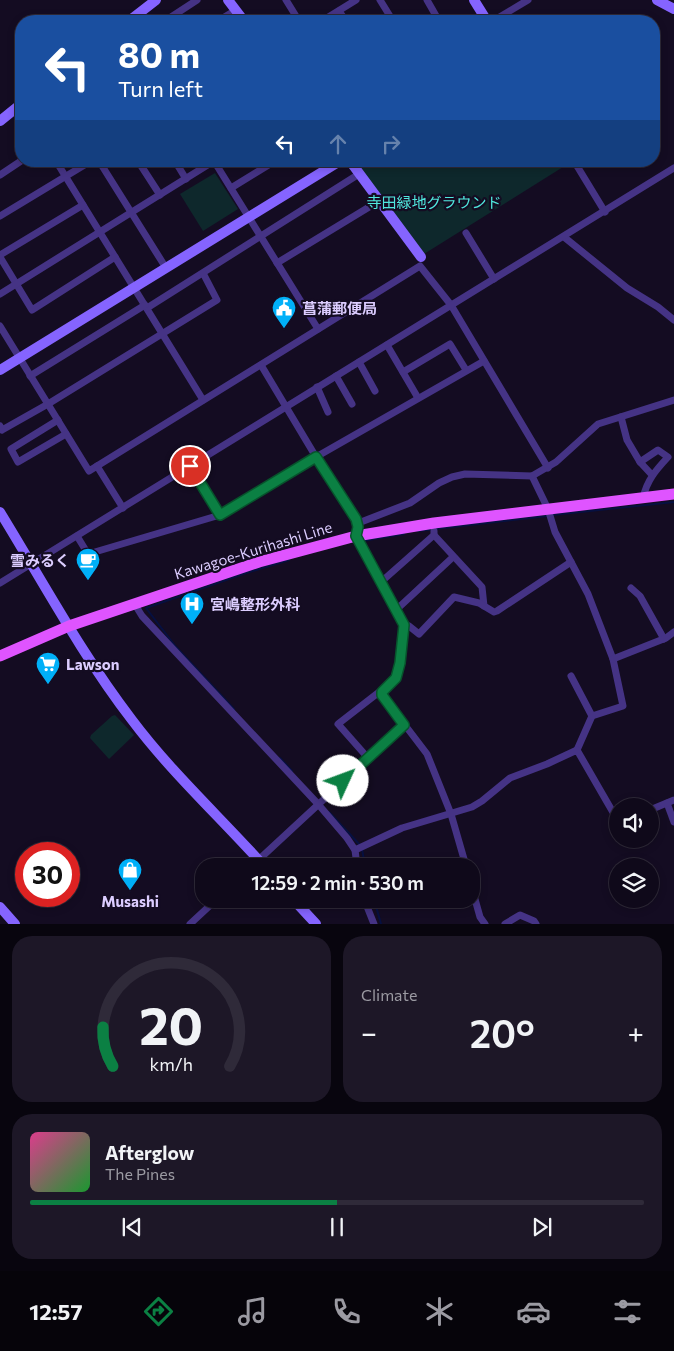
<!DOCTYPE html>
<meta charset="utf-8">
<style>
:root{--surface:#0f091a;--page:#1d1727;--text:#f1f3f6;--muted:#9b9aa2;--line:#2f2a39;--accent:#0b8043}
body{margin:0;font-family:Commissioner,"Noto Sans JP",sans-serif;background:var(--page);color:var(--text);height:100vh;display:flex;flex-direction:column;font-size:19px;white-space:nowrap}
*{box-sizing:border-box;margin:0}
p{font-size:16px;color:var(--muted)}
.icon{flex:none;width:28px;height:28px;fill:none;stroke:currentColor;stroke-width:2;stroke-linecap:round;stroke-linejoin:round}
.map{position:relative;height:924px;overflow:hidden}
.panel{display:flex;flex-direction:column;gap:12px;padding:12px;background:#08050e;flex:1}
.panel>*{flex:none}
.top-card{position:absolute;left:15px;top:15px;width:645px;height:152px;border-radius:20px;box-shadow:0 2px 8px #0003,0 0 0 1px var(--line);background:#1a4fa0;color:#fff;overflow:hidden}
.buttons{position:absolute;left:609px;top:798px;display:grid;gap:10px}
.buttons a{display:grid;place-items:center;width:50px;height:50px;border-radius:50%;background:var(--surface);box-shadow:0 2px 8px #0003,0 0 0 1px var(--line);font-size:25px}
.speed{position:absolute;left:15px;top:842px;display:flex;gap:10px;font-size:25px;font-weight:700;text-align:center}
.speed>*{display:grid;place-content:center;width:65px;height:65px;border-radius:50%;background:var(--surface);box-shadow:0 2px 8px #0003,0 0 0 1px var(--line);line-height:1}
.speed .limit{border:8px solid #d22;background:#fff;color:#111}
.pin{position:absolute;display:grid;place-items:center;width:42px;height:42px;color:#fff;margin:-21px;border:2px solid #fff;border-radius:50%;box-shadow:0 1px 5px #0007}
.me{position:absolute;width:55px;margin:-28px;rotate:47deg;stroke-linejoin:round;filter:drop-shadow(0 0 4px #0008)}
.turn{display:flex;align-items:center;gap:18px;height:105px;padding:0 20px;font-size:22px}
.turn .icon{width:65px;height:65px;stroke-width:2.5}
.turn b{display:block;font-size:35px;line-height:42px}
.lanes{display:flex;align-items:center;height:48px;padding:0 20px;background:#0003;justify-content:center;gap:25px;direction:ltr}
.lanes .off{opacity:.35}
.big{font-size:38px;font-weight:600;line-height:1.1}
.panel .widget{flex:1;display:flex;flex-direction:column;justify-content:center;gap:8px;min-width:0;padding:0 18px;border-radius:20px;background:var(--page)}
.panel .dial{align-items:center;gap:0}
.dial svg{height:130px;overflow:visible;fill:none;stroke:var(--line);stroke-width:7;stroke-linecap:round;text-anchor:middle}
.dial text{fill:var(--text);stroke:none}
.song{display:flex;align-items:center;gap:15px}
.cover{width:60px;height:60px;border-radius:8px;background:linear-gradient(135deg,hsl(330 70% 55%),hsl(130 70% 35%))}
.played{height:5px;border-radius:2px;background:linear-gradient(90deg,var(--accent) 50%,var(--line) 50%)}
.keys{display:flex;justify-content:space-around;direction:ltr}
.heat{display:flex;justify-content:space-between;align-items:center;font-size:28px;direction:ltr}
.panel .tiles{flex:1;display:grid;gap:12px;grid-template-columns:1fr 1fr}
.widget:last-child{grid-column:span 2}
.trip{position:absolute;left:195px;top:858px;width:285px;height:50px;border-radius:20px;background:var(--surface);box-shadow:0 2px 8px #0003,0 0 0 1px var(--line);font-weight:600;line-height:50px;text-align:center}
.tab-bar{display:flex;height:80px;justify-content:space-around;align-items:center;background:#06040a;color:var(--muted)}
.tab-bar .icon{width:35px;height:35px}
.tab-bar .selected{color:var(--accent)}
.tab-bar b{font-size:22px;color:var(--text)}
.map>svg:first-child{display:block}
</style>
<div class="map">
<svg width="674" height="924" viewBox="0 0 674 924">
<rect width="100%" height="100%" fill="#140c22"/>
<g fill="#0e282c">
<path d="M353 161H571V162L424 254Z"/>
<path d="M215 173 238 209 203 231 180 194Z"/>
<path d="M115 715 134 735 109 759 90 738 91 735 112 716Z"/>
</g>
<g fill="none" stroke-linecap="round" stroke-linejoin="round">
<g stroke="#061041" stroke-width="2">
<path d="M552 515 674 502"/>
<path d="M418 531 547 516"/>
<path d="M362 541 404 534"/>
<path d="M234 709 176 647 146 608 246 573 289 560"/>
<path d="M280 758 292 771"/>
<path d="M329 812 360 845"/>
<path d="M362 849 365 866"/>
<path d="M374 899 381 924"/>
</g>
<g stroke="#453385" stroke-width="7">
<path d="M286 0 299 21"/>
<path d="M380 0 393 21"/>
<path d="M427 0 439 21"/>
<path d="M339 11 346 21"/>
<path d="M165 21 197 0"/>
<path d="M218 21 236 10"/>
<path d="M322 21 356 0"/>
<path d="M493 21 528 0"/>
<path d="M56 161 203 400"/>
<path d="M99 161 166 268"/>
<path d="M138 161 160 195"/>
<path d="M175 161 186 179"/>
<path d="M214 161 318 329"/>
<path d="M574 161 605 212"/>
<path d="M0 175 21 161"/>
<path d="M231 188 275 161"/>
<path d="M0 216 91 161"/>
<path d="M466 233 494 279"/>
<path d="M564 237 627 288 658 307 674 320"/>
<path d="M0 255 83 205"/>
<path d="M0 257 32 310 115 257"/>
<path d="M277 263 379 201"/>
<path d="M0 294 214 161"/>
<path d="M147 308 359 174"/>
<path d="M0 326 89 471 420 266 451 305 548 468"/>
<path d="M387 345 418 398"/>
<path d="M359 362 375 391"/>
<path d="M261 365 316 457 356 519 358 527 356 536 404 625 400 663 396 678 383 689 382 695 427 754 451 814 466 866"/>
<path d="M403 372 450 344 466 370"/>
<path d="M30 376 145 305"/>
<path d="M336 376 352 404"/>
<path d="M317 387 328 412"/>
<path d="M621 417 627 440 640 462"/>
<path d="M58 420 11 449 18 462 66 434"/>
<path d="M0 426 2 430 48 404 217 300 203 273"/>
<path d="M97 466 123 508"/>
<path d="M190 466 220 515"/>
<path d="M532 476 548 509 555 532 588 594 613 659 623 706 592 716 577 750"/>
<path d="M643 498C647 480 656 470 668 457L658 450 640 462 652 475"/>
<path d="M358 527 361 522 410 503 439 483 452 477 465 474 532 476 556 462 598 424 674 400"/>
<path d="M434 535 482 587 484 606"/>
<path d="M77 536 88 554 220 515 316 457 484 361"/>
<path d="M381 582 434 535V531"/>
<path d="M0 583 674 168"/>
<path d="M631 588 640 596 664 639"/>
<path d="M134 603 142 616 318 804 347 838 355 850 357 866"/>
<path d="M396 610 453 557"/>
<path d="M404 625 409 626 419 634 454 597 479 603 494 612 497 611 571 562"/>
<path d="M613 659 666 638 674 632"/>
<path d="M571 676 592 716"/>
<path d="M368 758 338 724 383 689"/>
<path d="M667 803 674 822"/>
<path d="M650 810 674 800"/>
<path d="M355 850 402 828 472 807 482 801 510 778 547 764 577 750 618 821"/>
<path d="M252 866 404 725"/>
<path d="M471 885 480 917 485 924"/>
<path d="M364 899 374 924"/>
<path d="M190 924 217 899"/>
<path d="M505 924 520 915 534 921 536 924"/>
</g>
<g stroke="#8564ff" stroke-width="10">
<path d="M228 0 244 21"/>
<path d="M474 0 487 21"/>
<path d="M657 0 674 9"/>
<path d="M129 21 156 0"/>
<path d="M0 121 21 104"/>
<path d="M350 161 421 257"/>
<path d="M0 370 340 161"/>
<path d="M0 512C43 582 82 655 132 720 171 772 220 817 264 866"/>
<path d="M293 899 316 924"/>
<path d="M0 907 15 924"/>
</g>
<path stroke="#df54ff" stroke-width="11" d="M0 656 69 626 259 562 356 536 434 523 674 494"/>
</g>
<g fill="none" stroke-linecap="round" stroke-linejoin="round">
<defs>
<path id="route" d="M190 466 220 515 316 457 356 519 358 527 356 536 404 625 400 663 396 678 382 692V695L404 725 343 781"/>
</defs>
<use href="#route" stroke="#07532c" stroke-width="12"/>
<use href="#route" stroke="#0b8043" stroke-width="9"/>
</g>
<defs>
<symbol id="civic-pin" viewBox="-11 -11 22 30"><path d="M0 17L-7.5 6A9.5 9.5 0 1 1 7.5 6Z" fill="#00b0f8" stroke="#140c22"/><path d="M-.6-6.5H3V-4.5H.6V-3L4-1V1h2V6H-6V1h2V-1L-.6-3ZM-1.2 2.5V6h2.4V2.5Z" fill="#fff"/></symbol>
<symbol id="cafe-pin" viewBox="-11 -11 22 30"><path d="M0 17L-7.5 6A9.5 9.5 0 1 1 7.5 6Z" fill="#00b0f8" stroke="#140c22"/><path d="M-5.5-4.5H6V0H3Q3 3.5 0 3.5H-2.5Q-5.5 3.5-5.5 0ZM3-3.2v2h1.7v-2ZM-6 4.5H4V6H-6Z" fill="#fff"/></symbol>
<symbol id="hospital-pin" viewBox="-11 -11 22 30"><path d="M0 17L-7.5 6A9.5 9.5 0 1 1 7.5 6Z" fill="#00b0f8" stroke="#140c22"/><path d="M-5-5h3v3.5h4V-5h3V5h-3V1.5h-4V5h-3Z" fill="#fff"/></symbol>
<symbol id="supermarket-pin" viewBox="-11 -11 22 30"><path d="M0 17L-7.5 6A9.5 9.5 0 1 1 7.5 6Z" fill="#00b0f8" stroke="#140c22"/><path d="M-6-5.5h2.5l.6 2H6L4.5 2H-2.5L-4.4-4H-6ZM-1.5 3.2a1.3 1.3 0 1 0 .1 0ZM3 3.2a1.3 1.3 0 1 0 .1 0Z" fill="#fff"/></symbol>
<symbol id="shop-pin" viewBox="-11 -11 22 30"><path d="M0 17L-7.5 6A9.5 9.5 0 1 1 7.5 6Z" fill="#00b0f8" stroke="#140c22"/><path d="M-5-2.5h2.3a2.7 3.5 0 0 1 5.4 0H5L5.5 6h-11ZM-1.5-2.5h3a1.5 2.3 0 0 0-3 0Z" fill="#fff"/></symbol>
</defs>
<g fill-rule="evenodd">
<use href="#civic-pin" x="270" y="294" width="28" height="38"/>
<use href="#cafe-pin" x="74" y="546" width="28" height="38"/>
<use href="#hospital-pin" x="178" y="590" width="28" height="38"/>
<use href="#supermarket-pin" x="34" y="650" width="28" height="38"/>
<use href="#shop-pin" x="116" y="856" width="28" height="38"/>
</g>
<g text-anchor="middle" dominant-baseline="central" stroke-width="4.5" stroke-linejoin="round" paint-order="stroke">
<g font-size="15" fill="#50e8de" stroke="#140c22">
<text x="434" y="202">寺田緑地グラウンド</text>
</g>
<g font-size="15" font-weight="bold" fill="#dccdff" stroke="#140c22" text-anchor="start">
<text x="302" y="308">菖蒲郵便局</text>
<text x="70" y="560" text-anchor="end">雪みるく</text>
<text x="210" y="604">宮嶋整形外科</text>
<text x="66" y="664">Lawson</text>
<text x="130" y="901" text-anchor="middle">Musashi</text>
</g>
<g font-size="15" fill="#dccdff" stroke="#140c22">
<text transform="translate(253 550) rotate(-17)">Kawagoe-Kurihashi Line</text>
</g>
</g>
</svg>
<div class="buttons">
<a><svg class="icon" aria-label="sound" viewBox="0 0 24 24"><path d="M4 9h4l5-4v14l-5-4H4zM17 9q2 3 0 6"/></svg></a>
<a><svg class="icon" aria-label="layers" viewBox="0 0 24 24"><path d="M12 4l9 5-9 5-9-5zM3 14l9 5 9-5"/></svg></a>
</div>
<div class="speed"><div class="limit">30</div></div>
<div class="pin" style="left:190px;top:466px;background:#d93025"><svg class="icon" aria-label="arrive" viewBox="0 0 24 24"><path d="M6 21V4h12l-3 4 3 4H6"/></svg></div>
<svg class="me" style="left:343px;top:781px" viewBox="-20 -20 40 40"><circle r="19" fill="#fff"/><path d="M0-13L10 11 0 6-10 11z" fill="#0b8043"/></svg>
<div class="trip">12:59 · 2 min · 530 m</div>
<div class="top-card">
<div class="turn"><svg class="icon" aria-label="left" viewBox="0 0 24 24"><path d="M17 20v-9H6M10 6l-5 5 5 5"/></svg><div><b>80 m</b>Turn left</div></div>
<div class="lanes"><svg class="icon" aria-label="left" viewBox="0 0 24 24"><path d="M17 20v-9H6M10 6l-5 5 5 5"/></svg><svg class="icon off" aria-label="ahead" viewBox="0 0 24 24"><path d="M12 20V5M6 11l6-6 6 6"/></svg><svg class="icon off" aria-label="right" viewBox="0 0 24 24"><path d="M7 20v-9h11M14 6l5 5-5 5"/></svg></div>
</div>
</div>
<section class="panel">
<div class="tiles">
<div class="widget dial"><svg viewBox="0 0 100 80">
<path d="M14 69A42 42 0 1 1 86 69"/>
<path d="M14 69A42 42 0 0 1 8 45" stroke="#0b8043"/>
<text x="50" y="56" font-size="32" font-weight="700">20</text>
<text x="50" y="72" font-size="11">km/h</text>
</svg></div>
<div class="widget"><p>Climate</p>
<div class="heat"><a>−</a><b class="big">20°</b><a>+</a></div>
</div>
<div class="widget">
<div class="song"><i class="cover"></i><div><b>Afterglow</b><p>The Pines</p></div></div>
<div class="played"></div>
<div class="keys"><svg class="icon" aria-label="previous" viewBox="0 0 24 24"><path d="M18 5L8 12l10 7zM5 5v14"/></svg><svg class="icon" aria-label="pause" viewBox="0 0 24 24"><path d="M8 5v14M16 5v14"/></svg><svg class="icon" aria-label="next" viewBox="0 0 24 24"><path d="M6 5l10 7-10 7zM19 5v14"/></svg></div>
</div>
</div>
</section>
<nav class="tab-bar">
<b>12:57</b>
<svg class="icon selected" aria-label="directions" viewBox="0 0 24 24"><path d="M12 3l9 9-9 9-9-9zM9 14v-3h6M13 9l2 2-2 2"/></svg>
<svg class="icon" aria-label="music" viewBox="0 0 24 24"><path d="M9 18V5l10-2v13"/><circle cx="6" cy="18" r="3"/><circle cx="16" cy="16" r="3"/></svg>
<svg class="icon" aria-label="phone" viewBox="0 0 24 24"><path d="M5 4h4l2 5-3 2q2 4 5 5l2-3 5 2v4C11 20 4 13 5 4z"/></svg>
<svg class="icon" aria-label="climate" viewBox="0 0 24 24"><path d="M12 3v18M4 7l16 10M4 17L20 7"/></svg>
<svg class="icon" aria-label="car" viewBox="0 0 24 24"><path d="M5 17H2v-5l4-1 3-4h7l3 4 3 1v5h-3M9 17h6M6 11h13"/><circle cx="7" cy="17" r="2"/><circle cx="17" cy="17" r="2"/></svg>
<svg class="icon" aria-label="filters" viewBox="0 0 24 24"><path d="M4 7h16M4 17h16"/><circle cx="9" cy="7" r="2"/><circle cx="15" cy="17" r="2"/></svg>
</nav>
